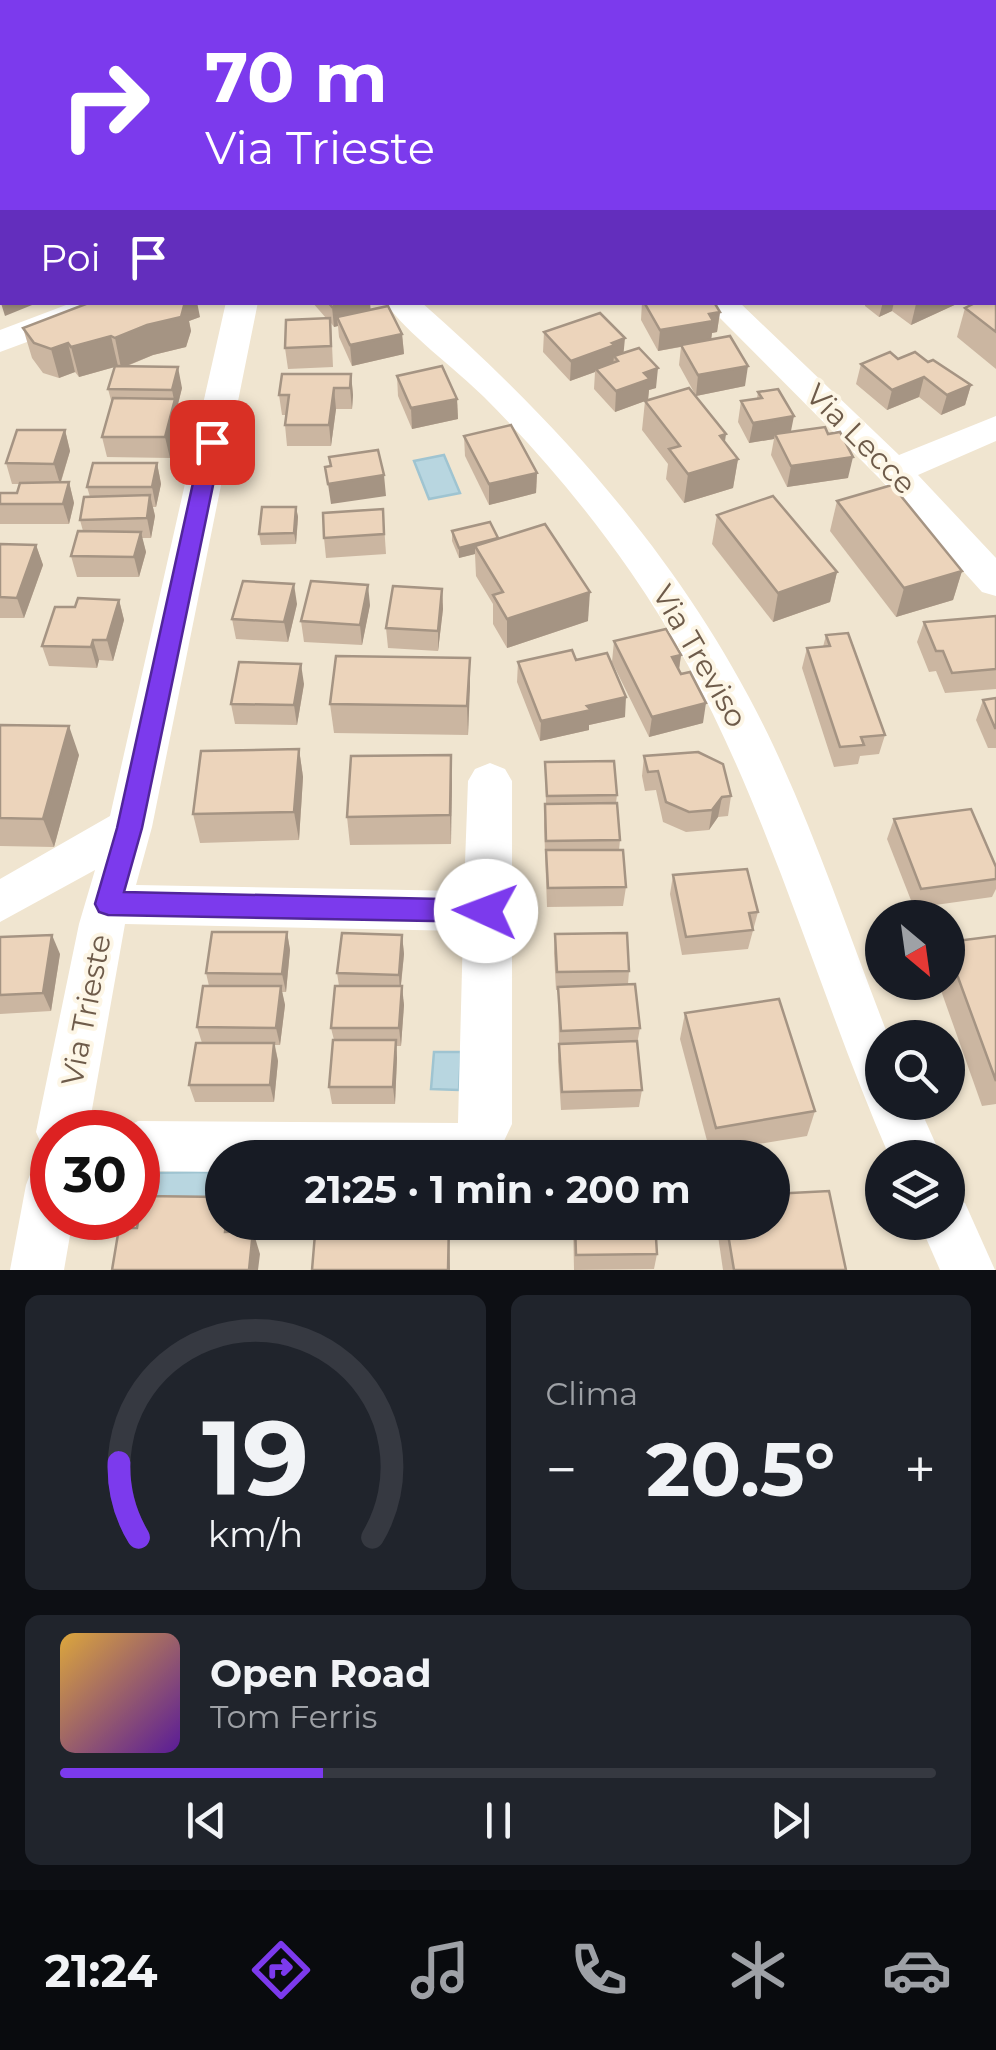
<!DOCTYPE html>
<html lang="it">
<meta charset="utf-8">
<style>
:root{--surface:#171b24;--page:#20242c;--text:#f1f3f6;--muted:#9ea1a6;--line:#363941;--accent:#7c3aed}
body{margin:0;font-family:Montserrat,sans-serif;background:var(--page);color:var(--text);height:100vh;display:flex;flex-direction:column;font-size:38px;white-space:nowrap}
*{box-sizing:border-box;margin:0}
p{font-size:32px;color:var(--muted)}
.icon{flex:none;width:55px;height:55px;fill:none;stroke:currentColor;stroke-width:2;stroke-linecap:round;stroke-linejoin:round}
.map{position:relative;height:1270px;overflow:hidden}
.sheet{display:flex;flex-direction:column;gap:25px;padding:25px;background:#0d0f14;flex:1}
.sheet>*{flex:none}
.hud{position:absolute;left:0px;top:0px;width:998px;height:305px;box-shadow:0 2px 8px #0004;background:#7c3aed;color:#fff;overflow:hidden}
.needle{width:65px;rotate:151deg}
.controls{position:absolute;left:865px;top:900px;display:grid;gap:20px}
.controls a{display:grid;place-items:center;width:100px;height:100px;border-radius:50%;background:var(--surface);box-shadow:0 2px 8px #0004;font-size:50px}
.speed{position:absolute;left:30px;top:1110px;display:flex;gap:20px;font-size:50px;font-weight:700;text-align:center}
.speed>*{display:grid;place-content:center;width:130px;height:130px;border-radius:50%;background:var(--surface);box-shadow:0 2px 8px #0004;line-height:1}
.speed .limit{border:15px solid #d22;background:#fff;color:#111}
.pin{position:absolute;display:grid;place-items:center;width:85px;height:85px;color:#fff;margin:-42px;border-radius:20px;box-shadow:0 5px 15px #0006}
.me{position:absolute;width:110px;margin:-55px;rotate:272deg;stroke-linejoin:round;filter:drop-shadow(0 0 8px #0008)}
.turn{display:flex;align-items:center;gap:35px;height:210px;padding:0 40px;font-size:45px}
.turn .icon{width:130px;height:130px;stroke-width:2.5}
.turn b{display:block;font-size:70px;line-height:85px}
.then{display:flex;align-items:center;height:95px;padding:0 40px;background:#0003;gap:20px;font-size:38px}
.big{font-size:75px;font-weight:700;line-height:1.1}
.sheet .widget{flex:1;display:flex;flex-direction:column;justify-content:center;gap:15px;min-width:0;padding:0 35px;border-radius:15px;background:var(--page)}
.sheet .dial{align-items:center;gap:0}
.dial svg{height:260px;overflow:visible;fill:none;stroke:var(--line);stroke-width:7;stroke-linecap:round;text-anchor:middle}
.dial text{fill:var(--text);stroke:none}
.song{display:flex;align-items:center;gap:30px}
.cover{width:120px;height:120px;border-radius:15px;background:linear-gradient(135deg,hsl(40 70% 55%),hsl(270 70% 35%))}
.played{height:10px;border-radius:5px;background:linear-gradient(90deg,var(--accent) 30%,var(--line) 30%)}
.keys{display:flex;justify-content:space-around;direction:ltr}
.heat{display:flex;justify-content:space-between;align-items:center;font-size:55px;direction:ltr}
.sheet .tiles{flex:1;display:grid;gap:25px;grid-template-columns:1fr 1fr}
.widget:last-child{grid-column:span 2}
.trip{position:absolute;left:205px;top:1140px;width:585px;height:100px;border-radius:50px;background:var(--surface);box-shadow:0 2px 8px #0004;font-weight:700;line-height:100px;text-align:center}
.tabs{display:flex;height:160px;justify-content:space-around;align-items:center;background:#090b0e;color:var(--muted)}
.tabs .icon{width:70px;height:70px}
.tabs .active{color:var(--accent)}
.tabs b{font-size:45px;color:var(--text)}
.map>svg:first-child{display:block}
</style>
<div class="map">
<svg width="996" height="1270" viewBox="0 0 996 1270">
<rect width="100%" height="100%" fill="#f9f2e1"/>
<path fill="#f0e5d0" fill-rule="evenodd" d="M0 0H996V1270H0ZM2 2H995V302H2ZM882 918H948V982H882ZM882 1038H948V1102H882ZM52 1132H138V1218H52ZM222 1158H772V1222H222ZM882 1158H948V1222H882Z"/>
<g fill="#b8d6e0" stroke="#9fc4d1" stroke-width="2.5">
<path d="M444 455 460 493 429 499 414 461Z"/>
<path d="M434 1052H461L459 1090 431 1089Z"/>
<path d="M209 1172 206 1202 146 1204 150 1173Z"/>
</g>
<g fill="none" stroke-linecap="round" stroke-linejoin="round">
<g fill="#fff" fill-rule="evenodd">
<path d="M84 0H114L116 2H86Z"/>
<path d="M0 74 2 75V91H0Z"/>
<rect x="995" y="152" width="1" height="18"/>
<path d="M74 302H121L116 309 0 352V330Z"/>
<path d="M226 302H258L152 827 136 885 464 891 468 781 475 769 490 763 505 769 512 781V1124L496 1158H222V1172L138 1171V1132H118L138 1121 458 1123 463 931 125 924 88 1132H52V1153L44 1150 36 1132 79 924 95 870 0 922V879L110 816Z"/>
<path d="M385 302H421C565 428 692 572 774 747 818 841 851 941 889 1038H882V1102H917L942 1158H890C805 963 754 748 630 571 587 509 537 450 484 397 456 369 406 333 385 302Z"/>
<path d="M704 302H739L899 455 996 416V441L918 475 996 558V596L982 592 881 480Z"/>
<path d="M52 1159V1218H73L64 1270H10L26 1185 33 1167Z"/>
<path d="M948 1196 965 1203 995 1270H940L919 1222H948Z"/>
</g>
</g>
<g fill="#cbb6a1">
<path d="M195 0H243L244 2H195Z"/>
<rect x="280" y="0" width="66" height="2"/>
<path d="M366 0H430L426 2H372Z"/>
<path d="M529 0H607L606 2H540Z"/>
<path d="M763 0H819L818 2H763Z"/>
<path d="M996 294V369L957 337 965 308Z"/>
<path d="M312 302H370V310L402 334 404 354 352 366 339 337 338 326 334 327 331 323 333 367 288 369 285 348 326 318Z"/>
<path d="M642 302H714L720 312 717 332 712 333 711 339 745 386 696 396 679 365 681 347 658 351 641 320Z"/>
<path d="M865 302H961L911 325 892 311 879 317 865 306Z"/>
<path d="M200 317 189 321 191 331 186 347 153 355 125 367 182 388 177 408 179 419 170 458 107 457 102 437 112 404 108 389 115 367 79 377 75 372 59 378 43 373 32 358 23 328Z"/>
<path d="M544 332 624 353 656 388 649 390 648 400 725 442 738 459 733 488 684 503 666 479 668 464 642 430 645 401 615 412 594 389 595 372 570 381 543 352Z"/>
<path d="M898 359 928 362 971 385 965 405 941 415 919 397 887 410 856 384 861 364Z"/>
<path d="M351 374 353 395 352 409H336L331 446H287L285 425 286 415H282L279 395Z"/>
<path d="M397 376 457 399 458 419 412 429 398 396Z"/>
<path d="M758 392 791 432 848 478 787 487 771 455 774 439 749 443 738 422 741 401 757 398Z"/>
<path d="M65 430 70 451 61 482H69L74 503 69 524H0V493H17L20 484H12L6 463Z"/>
<path d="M464 436 537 473 536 493 489 505 465 456Z"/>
<path d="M157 463 161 484 156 507H153L155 516 151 538H142L146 552 139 577H77L71 556 83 531 80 520 90 497 87 487Z"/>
<path d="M837 501 962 571 953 600 896 617 830 531Z"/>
<path d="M296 507 298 517 296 544 261 545 259 534Z"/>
<path d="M383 509 386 554 326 558 324 538Z"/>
<path d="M717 515 837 572 830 602 773 622 712 544Z"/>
<path d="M452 531 498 539 588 621 507 648 493 624V604L476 576 475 554 459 558 452 541Z"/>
<path d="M0 544 36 545 43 565 24 618H0Z"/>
<path d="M442 589 443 609 438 651 388 648 386 628Z"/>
<path d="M119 600 124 620 113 661 99 660 97 668 49 666 42 646 75 607Z"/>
<path d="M297 604 288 642 236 639 232 619Z"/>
<path d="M370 605 362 645 304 642 301 621Z"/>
<path d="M996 616V689L945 693 936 671 929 672 917 642 924 622Z"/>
<path d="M826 635 885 735 879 754 860 756 858 764 834 767 802 668 807 648 823 647Z"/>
<path d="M614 641 681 655 679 671 703 723 649 737 612 662Z"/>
<path d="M470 658 468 735 334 733 330 704Z"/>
<path d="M576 660 625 717 589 725V730L540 741 517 682 518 662Z"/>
<path d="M304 684 297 725 235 724 231 704Z"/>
<path d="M996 698V748H988L976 720 983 700Z"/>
<path d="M0 725 79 755 54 847 0 846Z"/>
<path d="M299 749 303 777 299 840 200 843 193 814Z"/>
<path d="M451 755V844L350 845 347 817Z"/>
<path d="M644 756 731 796 728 816 718 817 709 830 686 832 663 822 656 790 645 791 642 776Z"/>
<path d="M545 762 617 795 616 803 620 840 619 850 626 887 623 906 547 907 544 824 546 804Z"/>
<path d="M894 819 996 867V889L992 897 914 908 887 839Z"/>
<path d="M673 875 758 912 748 949 682 955 670 894Z"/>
<path d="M287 932 290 950 286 992H282L285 1005 280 1045H275L278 1061 274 1102H195L189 1085 202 1043 197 1027 209 986 206 973Z"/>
<path d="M555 934 629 971 628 984 640 1028 637 1044 642 1090 639 1107 561 1110 558 1061 559 1044 558 990H556L554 953Z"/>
<path d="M402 935 404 954 401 986 404 1005 401 1046H396L397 1058 395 1104H332L329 1087 334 1040 331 1028 339 986 337 973Z"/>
<path d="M996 936V1104L982 1106 938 982H948V942Z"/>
<path d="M0 937 60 954 51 1011 0 1014Z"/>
<path d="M685 1013 815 1111 807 1136 710 1152 680 1039Z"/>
<path d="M573 1222H655L657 1254 654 1269 574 1270Z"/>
<path d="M716 1222H772L846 1270H723Z"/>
</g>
<g fill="#a59483">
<path d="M224 0H243L244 2H224Z"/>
<path d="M331 0H346V2H326Z"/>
<path d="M407 0H430L426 2H407Z"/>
<path d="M2 294V302L37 303 5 316 0 300V295Z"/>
<path d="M184 302H197L200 317 189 321 191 331 186 347 153 355 121 368 115 338Z"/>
<path d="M344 302H370L371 314 337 317 338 326 334 327 332 307Z"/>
<path d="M883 302H894L892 311 879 317Z"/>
<path d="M921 302H961L911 325 916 304Z"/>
<path d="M720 312 717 332 712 333 711 341 658 351 660 330 709 314Z"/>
<path d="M402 334 404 354 352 366 350 345Z"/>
<path d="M111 336 118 366 79 377 71 347Z"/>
<path d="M625 338 623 359 614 356 613 366 596 369 595 372 570 381 571 361Z"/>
<path d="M68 343 75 372 59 378 51 349Z"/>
<path d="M748 366 745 386 696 396 698 375Z"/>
<path d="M178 367 182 388 177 408 179 419 170 458 165 437 174 400 172 390Z"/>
<path d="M658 368 656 388 649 390 648 400 615 412 616 391 644 373Z"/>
<path d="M351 374 353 395 352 409 350 388Z"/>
<path d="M924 377 919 397 887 410 892 390Z"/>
<path d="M971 385 965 405 941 415 947 395Z"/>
<path d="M334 388 336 409 331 446 329 425Z"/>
<path d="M457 399 458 419 412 429 411 408Z"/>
<path d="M794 416 790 436 775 434 774 439 749 443 753 423Z"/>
<path d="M65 430 70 451 60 484 54 464Z"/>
<path d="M726 434 722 463 738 459 733 488 684 503 688 474 720 436Z"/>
<path d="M853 457 848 478 787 487 791 466Z"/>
<path d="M157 463 161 484 156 507 152 487Z"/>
<path d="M537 473 536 493 489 505V484Z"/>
<path d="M384 475 386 496 331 504 328 484Z"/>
<path d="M69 482 74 503 69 524 63 504Z"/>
<path d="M150 495 155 516 151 538 147 518Z"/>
<path d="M296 507 298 517 296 544 294 533Z"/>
<path d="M141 532 146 552 139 577 134 557Z"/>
<path d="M498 538 475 546V554L459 558V548Z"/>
<path d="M36 545 43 565 24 618 17 598Z"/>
<path d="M962 571 953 600 896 617 904 588Z"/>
<path d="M837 572 830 602 773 622 778 593Z"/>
<path d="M294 584 297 604 288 642 284 622Z"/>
<path d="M368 585 370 605 362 645 360 625Z"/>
<path d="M442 589 443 609 438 651V631Z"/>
<path d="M590 592 588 621 507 648V619Z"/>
<path d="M119 600 124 620 113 661 107 640Z"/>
<path d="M93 640 99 660 97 668 91 647Z"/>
<path d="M681 655 678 675 672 657Z"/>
<path d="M470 658V687L468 735 467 706Z"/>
<path d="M301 664 304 684 297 725 294 705Z"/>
<path d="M626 697 625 717 589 725V730L540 741 541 721 587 706Z"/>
<path d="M706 703 703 723 649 737 652 717Z"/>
<path d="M69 726 79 755 54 847 43 819Z"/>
<path d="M299 749 303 777 299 840 294 812Z"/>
<path d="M451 755 452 784 451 844 450 815Z"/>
<path d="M722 797 718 817 709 830 712 810Z"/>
<path d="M287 932 290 950 286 992 282 974Z"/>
<path d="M52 935 60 954 51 1011 43 993Z"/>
<path d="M402 935 404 954 400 993 399 975Z"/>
<path d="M281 986 285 1005 280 1045 276 1028Z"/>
<path d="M402 986 404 1005 401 1046 399 1028Z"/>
<path d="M396 1040 397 1058 395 1104 393 1087Z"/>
<path d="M274 1043 278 1061 274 1102 270 1085Z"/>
<path d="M226 1222H237L233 1254 225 1232Z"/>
<path d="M449 1222 450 1270H448Z"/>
<path d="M253 1231 260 1254 258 1270H249Z"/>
</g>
<g fill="#ecd4bb" stroke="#a59483" stroke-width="2.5">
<path d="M15 0H52L47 2H21Z"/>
<path d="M306 0H331L326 2H311Z"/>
<path d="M656 0H711L709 2H654Z"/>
<path d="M781 0H814L812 2H791Z"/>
<path d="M908 0H943L940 2H916Z"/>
<path d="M0 11 2 12V24L0 25Z"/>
<path d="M0 268H2V294L0 295Z"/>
<path d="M995 294H996V332L965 308 977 302H995Z"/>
<path d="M91 302H185L181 317 147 325 115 338 111 336 71 347 68 343 51 349 34 343 23 328Z"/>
<path d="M328 302H344L332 307Z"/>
<path d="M644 302H714L720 312 709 314 713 321 660 330Z"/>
<path d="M388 306 402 334 350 345 337 317Z"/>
<path d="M600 313 625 338 612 343 615 345 571 361 544 332Z"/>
<path d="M330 318 331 346 285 348 286 320Z"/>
<path d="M730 336 748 366 698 375 681 345Z"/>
<path d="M639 348 658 368 644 373 650 379 616 391 596 369 618 361 614 356Z"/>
<path d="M890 352 898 359 915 352 928 362 933 360 971 385 947 395 924 377 892 390 861 364Z"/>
<path d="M115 366 178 367 172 390 108 389Z"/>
<path d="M442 366 457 399 411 408 397 376Z"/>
<path d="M282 374H351L350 388H334L329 425H285L289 395H279Z"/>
<path d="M689 388 726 434 720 436 738 459 688 474 669 449 680 446 645 401Z"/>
<path d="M778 389 794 416 753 423 741 401 762 398 758 392Z"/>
<path d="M113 398 175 399 165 437H102Z"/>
<path d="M511 425 537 473 489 484 464 436Z"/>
<path d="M825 427 828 434 840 432 853 457 791 466 775 434Z"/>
<path d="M17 430H65L54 464 6 463Z"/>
<path d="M378 450 384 475 328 484 325 467 331 466 329 457Z"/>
<path d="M93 463H157L152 487H87Z"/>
<path d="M69 482 63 504H0V493H17L20 483Z"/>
<path d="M892 485 962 571 904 588 837 501Z"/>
<path d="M150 495 147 518 80 520 84 497Z"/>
<path d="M773 496 837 572 778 593 717 515Z"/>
<path d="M262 507H296L294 533 259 534Z"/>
<path d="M383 509 384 534 324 538 323 513Z"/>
<path d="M490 522 498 538 459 548 452 531Z"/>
<path d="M545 524 590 592 507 619 493 595 503 592 475 546Z"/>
<path d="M78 531 141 532 134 557 71 556Z"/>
<path d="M0 544 36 545 17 598 0 597Z"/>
<path d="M243 581 294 584 284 622 232 619Z"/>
<path d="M311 581 368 585 360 625 301 621Z"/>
<path d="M393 586 442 589 438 631 386 628Z"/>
<path d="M78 598 119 600 107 640H93L91 647 42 646 55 607H75Z"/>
<path d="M996 616V669L952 673 943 651H936L924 622Z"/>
<path d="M666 629 681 655 672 657 681 674 690 672 706 703 652 717 614 641Z"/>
<path d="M848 633 885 735 861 737 864 745 840 747 807 648 830 646 826 635Z"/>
<path d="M572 650 576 660 607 653 626 697 587 706 591 710 541 721 518 662Z"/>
<path d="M336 656 470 658 467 706 330 704Z"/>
<path d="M239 662 301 664 294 705 231 704Z"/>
<path d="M996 698V728H995L983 700Z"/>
<path d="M0 725 69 726 43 819 0 818Z"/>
<path d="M299 749 294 812 193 814 201 751Z"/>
<path d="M698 752 723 764 731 796 722 797 712 810 689 812 666 802 658 771 648 772 644 756Z"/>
<path d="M451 755 450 815 347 817 351 756Z"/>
<path d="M614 761 617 795 547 796 545 762Z"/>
<path d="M617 803 620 840 546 841 545 804Z"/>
<path d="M971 809 996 867V879L921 889 894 819Z"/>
<path d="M546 850H623L626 887 548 888Z"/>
<path d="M747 869 758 912 749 913 753 930 686 937 673 875Z"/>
<path d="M212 932H287L282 974 206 973Z"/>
<path d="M342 933 402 935 399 975 337 973Z"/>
<path d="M627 933 629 971 557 972 555 934Z"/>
<path d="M52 935 43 993 0 995V937Z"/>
<path d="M996 936V1081L948 950V942Z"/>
<path d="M635 984 640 1028 561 1031 558 987Z"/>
<path d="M203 986H281L276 1028 197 1027Z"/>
<path d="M335 986H402L399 1028H331Z"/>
<path d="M779 999 815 1111 716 1128 685 1013Z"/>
<path d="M333 1040H396L393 1087H329Z"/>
<path d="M637 1041 642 1090 562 1092 559 1044Z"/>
<path d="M196 1043H274L270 1085H189Z"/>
<path d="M570 1146 645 1148 646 1158H570Z"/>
<path d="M829 1191 846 1270H734L726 1222H772V1194Z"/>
<path d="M142 1196 222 1197V1222H226L225 1232 253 1231 249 1270H112L119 1228H137Z"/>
<path d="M316 1222H449L448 1270H312Z"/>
<path d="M575 1222H655L657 1254 576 1255Z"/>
</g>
<path fill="#7c3aed" stroke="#51269a" stroke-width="2.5" d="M212 436 222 442 142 828 124 892 486 900 495 903 499 911 495 919 486 922 108 915 99 912 95 904 117 828 202 442Z"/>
<g text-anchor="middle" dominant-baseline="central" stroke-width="8" stroke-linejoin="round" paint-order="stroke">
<g font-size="30" fill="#6e5b4a" stroke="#fdf6e6">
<text transform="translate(861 439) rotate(45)">Via Lecce</text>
<text transform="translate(700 656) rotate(60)">Via Treviso</text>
<text transform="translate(86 1010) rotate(-79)">Via Trieste</text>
</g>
</g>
</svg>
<div class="controls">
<a><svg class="needle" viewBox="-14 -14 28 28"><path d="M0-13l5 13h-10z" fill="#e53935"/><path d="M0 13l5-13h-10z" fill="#9ea1a6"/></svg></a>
<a><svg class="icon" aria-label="search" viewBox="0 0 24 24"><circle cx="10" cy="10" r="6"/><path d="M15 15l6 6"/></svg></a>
<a><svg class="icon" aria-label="layers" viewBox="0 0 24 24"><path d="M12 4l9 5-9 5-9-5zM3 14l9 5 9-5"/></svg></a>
</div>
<div class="speed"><div class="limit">30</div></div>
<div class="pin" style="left:212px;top:442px;background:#d93025"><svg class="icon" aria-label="arrive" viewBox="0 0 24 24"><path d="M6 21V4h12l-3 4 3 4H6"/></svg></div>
<svg class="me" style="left:486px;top:911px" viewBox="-20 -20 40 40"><circle r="19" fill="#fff"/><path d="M0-13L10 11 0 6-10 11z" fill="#7c3aed"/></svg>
<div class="trip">21:25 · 1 min · 200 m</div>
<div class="hud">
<div class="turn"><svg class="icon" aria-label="right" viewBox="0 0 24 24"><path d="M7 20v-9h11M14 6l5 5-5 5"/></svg><div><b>70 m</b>Via Trieste</div></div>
<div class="then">Poi<svg class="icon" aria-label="arrive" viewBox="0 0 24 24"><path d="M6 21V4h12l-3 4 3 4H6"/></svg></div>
</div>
</div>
<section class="sheet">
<div class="tiles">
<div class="widget dial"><svg viewBox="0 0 100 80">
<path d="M14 69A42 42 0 1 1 86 69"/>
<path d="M14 69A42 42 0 0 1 8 46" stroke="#7c3aed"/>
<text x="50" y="56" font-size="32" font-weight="700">19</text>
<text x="50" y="72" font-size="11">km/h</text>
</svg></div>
<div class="widget"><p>Clima</p>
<div class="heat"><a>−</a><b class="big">20.5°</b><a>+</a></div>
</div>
<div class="widget">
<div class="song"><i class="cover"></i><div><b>Open Road</b><p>Tom Ferris</p></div></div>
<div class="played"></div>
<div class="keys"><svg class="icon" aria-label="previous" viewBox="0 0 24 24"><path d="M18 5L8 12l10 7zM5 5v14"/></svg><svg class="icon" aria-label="pause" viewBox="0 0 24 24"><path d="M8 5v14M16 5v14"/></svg><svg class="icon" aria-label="next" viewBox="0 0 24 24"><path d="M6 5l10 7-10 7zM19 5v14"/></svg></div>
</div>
</div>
</section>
<nav class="tabs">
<b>21:24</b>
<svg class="icon active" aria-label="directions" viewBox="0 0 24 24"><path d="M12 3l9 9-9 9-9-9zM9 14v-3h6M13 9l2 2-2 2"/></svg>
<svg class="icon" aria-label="music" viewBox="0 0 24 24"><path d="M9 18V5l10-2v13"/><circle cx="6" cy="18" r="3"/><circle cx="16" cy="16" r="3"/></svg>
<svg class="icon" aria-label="phone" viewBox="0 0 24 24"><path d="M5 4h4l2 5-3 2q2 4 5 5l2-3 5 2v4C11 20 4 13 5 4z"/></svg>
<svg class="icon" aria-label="climate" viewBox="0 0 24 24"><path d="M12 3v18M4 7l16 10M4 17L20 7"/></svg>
<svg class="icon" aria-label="car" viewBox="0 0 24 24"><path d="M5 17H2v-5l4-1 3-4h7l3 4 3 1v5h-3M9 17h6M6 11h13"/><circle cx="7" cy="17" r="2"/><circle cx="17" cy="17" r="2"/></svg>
</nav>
